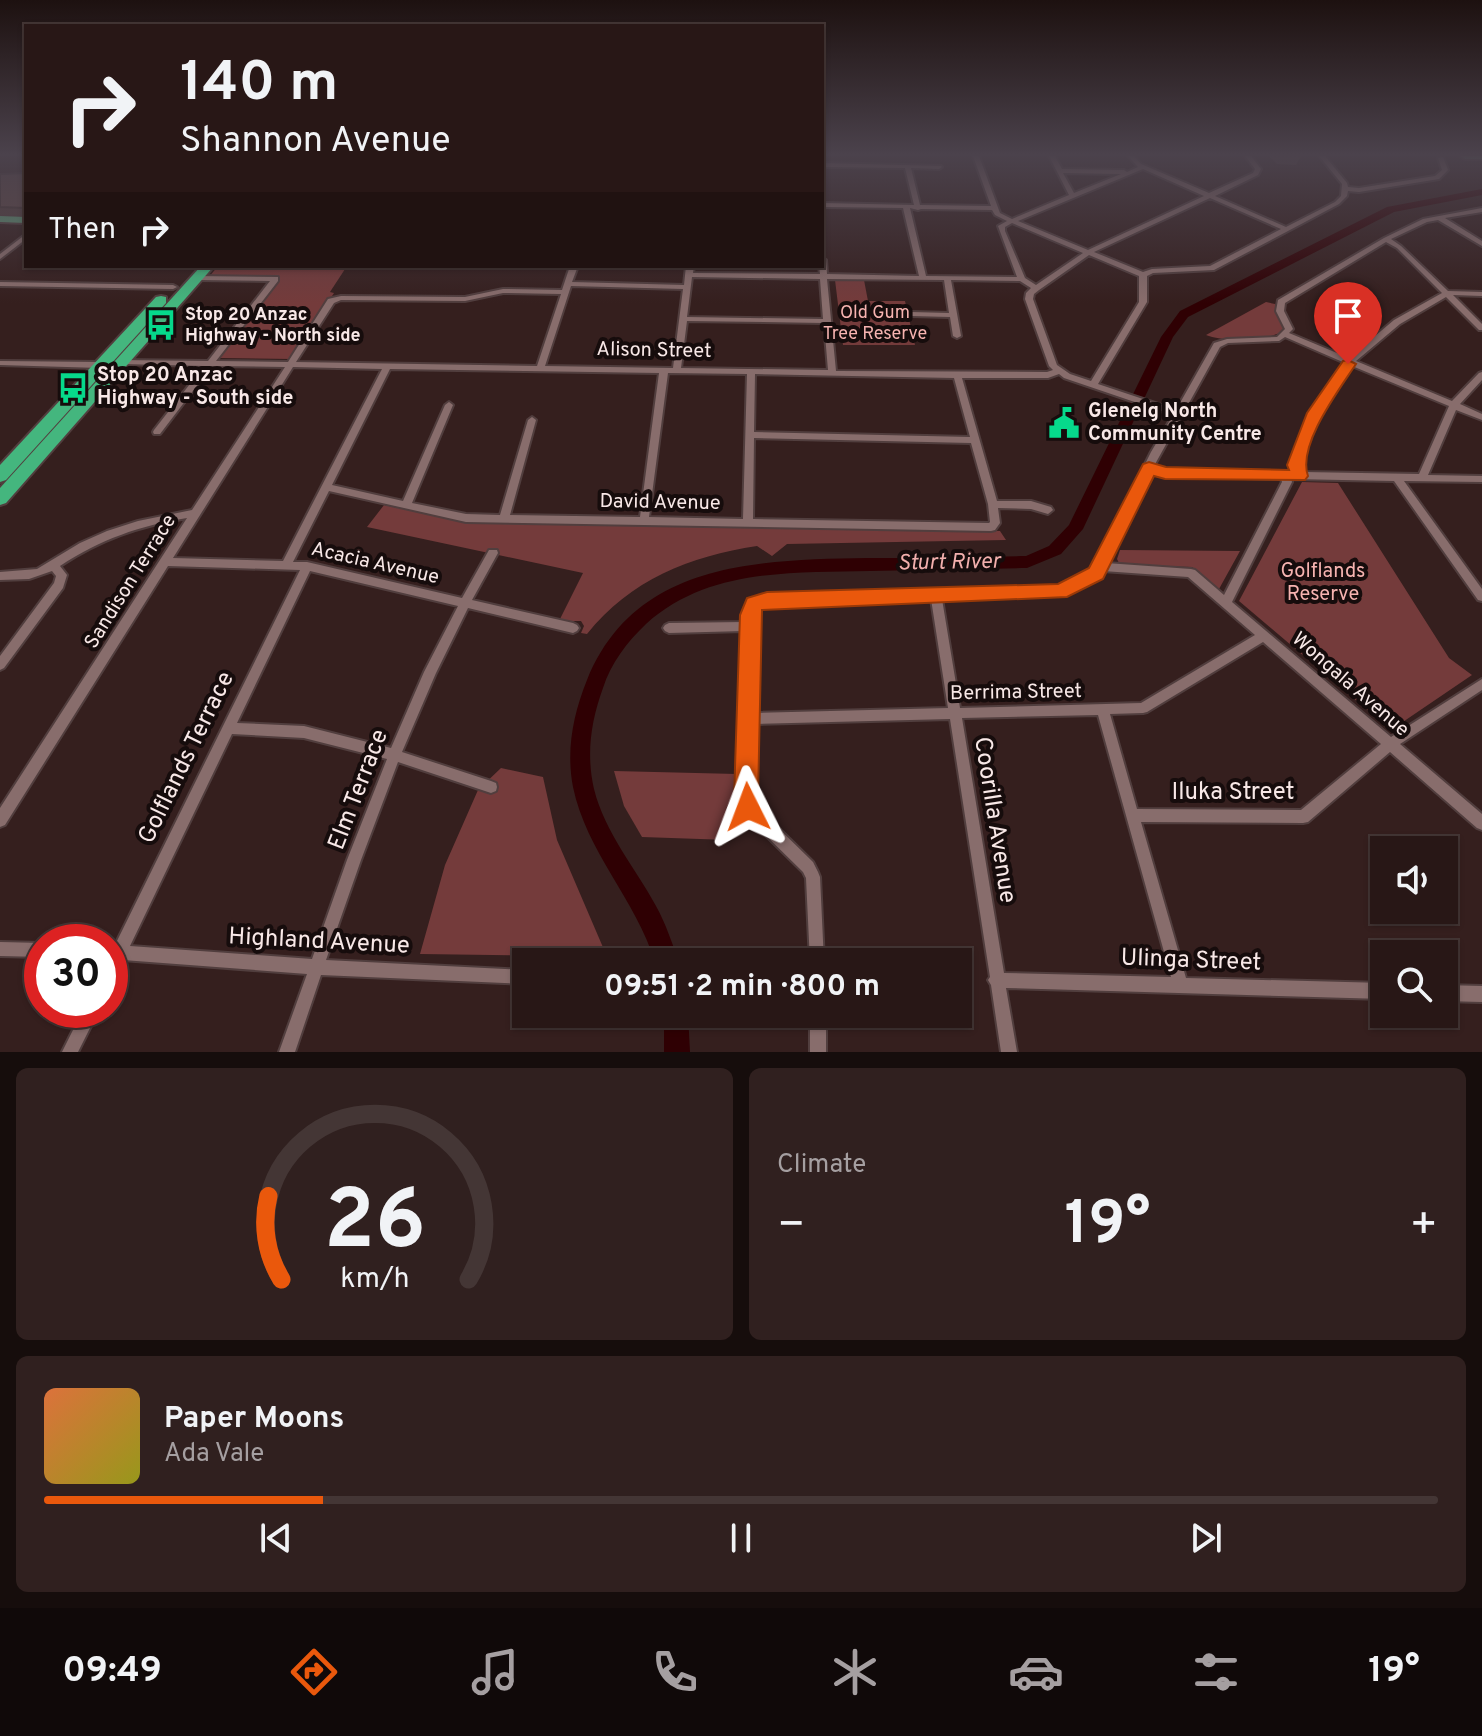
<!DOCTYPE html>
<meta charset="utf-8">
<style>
:root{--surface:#281716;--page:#30201f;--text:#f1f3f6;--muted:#a59fa1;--line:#443635;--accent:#ea580c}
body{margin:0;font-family:Overpass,sans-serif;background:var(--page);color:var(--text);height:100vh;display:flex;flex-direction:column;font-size:30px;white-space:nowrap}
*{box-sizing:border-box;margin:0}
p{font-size:26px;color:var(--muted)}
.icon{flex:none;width:44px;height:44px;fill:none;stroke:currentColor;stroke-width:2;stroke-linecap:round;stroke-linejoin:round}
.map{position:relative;height:1052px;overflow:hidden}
.sheet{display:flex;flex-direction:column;gap:16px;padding:16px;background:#160d0c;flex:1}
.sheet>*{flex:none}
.banner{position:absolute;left:24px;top:24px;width:800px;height:244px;border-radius:0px;box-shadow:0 2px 6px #0004,0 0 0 2px var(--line);background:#281716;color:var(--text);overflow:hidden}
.fabs{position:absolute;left:1370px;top:836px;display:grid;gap:16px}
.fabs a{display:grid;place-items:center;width:88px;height:88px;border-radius:0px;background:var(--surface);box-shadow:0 2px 6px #0004,0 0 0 2px var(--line);font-size:40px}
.speed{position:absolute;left:24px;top:924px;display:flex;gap:16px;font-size:40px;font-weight:700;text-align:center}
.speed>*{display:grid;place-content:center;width:104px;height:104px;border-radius:50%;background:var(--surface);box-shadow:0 2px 6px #0004,0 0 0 2px var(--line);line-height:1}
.speed .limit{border:12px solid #d22;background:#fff;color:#111}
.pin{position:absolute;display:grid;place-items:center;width:68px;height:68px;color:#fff;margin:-82px -34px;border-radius:50% 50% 50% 0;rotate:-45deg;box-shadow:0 0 8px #0007}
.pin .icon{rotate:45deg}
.me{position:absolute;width:88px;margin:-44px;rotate:357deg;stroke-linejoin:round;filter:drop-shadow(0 0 6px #0008)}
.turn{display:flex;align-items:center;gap:28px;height:168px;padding:0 24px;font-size:36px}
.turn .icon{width:104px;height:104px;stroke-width:2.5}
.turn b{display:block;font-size:56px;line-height:68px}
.then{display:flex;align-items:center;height:76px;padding:0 24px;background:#0003;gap:16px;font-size:30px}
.big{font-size:60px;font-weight:700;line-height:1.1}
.sheet .card{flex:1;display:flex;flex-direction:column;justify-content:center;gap:12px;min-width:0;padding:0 28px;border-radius:12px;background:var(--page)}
.sheet .dial{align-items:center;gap:0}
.dial svg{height:208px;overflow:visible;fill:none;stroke:var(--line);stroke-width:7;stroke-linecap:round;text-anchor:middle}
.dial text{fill:var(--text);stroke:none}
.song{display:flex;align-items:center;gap:24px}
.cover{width:96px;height:96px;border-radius:12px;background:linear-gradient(135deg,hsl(20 70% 55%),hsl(60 70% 35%))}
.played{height:8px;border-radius:4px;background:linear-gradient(90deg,var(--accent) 20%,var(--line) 20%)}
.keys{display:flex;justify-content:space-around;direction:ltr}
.heat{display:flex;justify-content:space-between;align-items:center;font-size:44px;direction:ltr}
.sheet .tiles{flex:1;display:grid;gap:16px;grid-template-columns:1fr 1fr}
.card:last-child{grid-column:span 2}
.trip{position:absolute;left:512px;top:948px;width:460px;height:80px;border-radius:0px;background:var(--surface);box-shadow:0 2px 6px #0004,0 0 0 2px var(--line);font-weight:700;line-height:80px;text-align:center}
.dock{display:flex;height:128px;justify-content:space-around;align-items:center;background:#100909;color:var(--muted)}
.dock .icon{width:56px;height:56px}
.dock .active{color:var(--accent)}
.dock b{font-size:36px;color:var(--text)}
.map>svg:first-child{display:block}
</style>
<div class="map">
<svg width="1482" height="1052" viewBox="0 0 1482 1052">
<rect width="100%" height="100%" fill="#351f1e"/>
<g fill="#743b3b">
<path d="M218 266H347L330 292 334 293 291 359 219 358 278 278 209 277Z"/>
<path d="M835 280H864L868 301H905L915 345H843Z"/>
<path d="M1266 302 1275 304 1285 329C1272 342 1222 342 1206 335Z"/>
<path d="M1302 482 1338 483 1449 658 1472 675 1391 730 1239 601Z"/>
<path d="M384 505 463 521 1000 531 1006 540 787 544 772 556 757 546C690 556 630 580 587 634L581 633 584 626 581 621H559L583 573 367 527Z"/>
<path d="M1120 550 1240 551 1219 589 1192 567 1120 565 1117 559Z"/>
<path d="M501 768 543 777 557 840 605 952 603 962H555V956L420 954 445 865 478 790Z"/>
<path d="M614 771 737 774V810L729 840 642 837 624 806Z"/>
</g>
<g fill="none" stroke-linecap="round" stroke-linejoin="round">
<g fill="#2f0003" fill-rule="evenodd">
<path d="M1482 189V195L1394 212 1188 317 1173 337 1083 529 1061 554 1027 568C975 569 922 570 870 571 792 573 708 568 646 624 627 642 611 663 603 688 591 721 586 754 594 789 605 833 635 867 656 906 666 924 672 943 679 962H655C636 900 586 851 573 787 566 750 573 715 587 680 635 561 759 560 867 558 920 558 973 557 1026 556L1049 546 1069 525 1161 337 1180 311 1387 207Z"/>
<path d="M664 1014H688L690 1052H664Z"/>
</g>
<defs>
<g id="street">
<path d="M973 156H979L1000 213 1012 219 1069 195 1049 156H1055L1062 169 1124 170 1127 172 1138 167 1128 156H1134L1141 164 1209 193 1253 173 1255 169 1245 156H1251L1261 169 1258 175 1215 196 1286 227 1335 202 1341 196 1342 184 1319 156H1325L1347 183 1348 187 1359 188 1435 176 1442 170 1438 158 1443 157 1448 170 1439 179 1359 192 1348 191 1347 196 1339 204 1214 270 1153 273 1147 276V302L1098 384 1176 410 1214 343 1227 339 1277 337 1285 329 1276 311 1278 300 1384 238 1423 219 1482 208V212L1445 218 1482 241V246L1438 220 1427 222 1391 239 1401 246 1448 291 1482 292V296L1453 295 1482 324V330H1479L1446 297 1400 324 1356 361 1452 401 1479 373 1482 372V380L1460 404 1482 414V420L1456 410 1428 475 1482 476V482L1404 481 1482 589V601L1478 600 1394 481 1291 479 1292 482 1232 602 1391 737 1482 679V690L1400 744 1482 814V830L1477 828 1390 752 1308 822 1303 823 1141 822 1186 978 1384 983V999L1006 988 1017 1052H1001L991 985 988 980 990 977 950 719 754 724 753 798 758 808 813 862 818 872 820 877 824 962H810L806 878 803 872 748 818 740 798 744 631 669 633 665 631 663 628 665 625 669 623 744 622 745 615 750 601 767 596 1059 587 1092 571 1151 452 1173 415 1064 378 1059 374 1048 378H962L997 501H1031L1051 507 1053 510 1048 514 1031 509 998 508 1000 523 995 530 991 531 466 522 329 491 293 562H307L462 598 489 550H497L498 553 472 600 573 623 577 625 579 628 577 631 573 633 468 608 436 673 402 752 491 781 496 783 497 787 496 791 491 793 398 762 361 860 326 960 526 970V984L321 975 295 1052H279L307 974 123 960 115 976 110 978V945H115L300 570 168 566 5 825 0 827V808L187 518C139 526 101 539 60 566L67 575 63 588 4 668 0 670V656L54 583 56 576 52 571 29 579 0 580V572L37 569 80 543 107 531 138 521 192 510 285 367 212 366 160 434H154L153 432 154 430 204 366 121 364 117 362 118 360 208 361 270 281 198 280 194 278 195 276 278 277V281L216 361 288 362 328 299 341 296 465 297 503 289 562 290 570 266H578L572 282 684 285 686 266H694L693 273 820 274 819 266H822V258L826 260 827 274 919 276 903 208 822 207V203L914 205 905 168 822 167V163L941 166 942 167 939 169 911 168 920 205 991 206ZM1143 169 1204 196 1088 250 1018 221ZM1063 173 1121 174 1074 193ZM1210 198 1281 229 1210 266 1152 269 1143 272 1094 252ZM910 208 918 210 921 209 992 210 995 215 1007 221 998 226 1017 277 926 276ZM1012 223 1083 253 1036 285 1025 278 1005 231V227ZM1386 242 1397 248 1442 293 1394 320 1349 358 1289 333 1293 329 1284 311 1285 303ZM1089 255 1139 276V302L1091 381 1070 374 1057 365 1033 299 1034 294 1039 290ZM692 277 820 279 823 319 687 317ZM827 279 944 280 949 313 911 312 907 314 911 316 950 317 953 336 957 338 961 336 951 280 1020 281 1031 288 1026 293 1025 299 1049 366 1053 370 1047 372 836 371ZM571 286 683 289 673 368 545 366ZM503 293 561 294 537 366 296 362 334 303 341 300 465 301ZM687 321 824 323 828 370 681 368ZM1285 337 1345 363 1311 413 1291 465 1293 472 1165 470 1154 466 1220 347 1228 343 1279 341ZM1352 366 1449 406 1419 474 1303 472 1301 465 1319 413ZM293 367 382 369 283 561 173 558ZM390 369 659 373 640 517 510 515 536 420 532 417 528 420 500 515 466 514 412 503 453 405 449 402 445 405 403 501 332 485ZM668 373 747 374 743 519 649 517ZM755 374 954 378 970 437 754 432ZM754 438 971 443 988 504 990 522 989 523 753 519ZM1151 472 1165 476 1281 479 1282 482 1224 595 1195 570 1191 569 1106 563ZM310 571 458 606 424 672 391 748 304 726 237 723ZM1103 571 1188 577 1255 635 1141 703 960 708 942 599 1060 595 1100 577ZM931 599 948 708 754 713 755 615 758 607 767 604ZM1263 642 1381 744 1301 810 1137 809 1110 714 1143 713 1147 712ZM1098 715 1171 977 1004 973 962 718ZM232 734 304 738 387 759 347 860 312 959 130 946Z"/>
<path d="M26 234V239L0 259V254Z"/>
<path d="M0 282 173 285 177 287 173 289 0 286Z"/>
<path d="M0 361 100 362 104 365 100 368 0 365Z"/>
<path d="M0 942 42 943V957L0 956Z"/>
<path d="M1444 985 1482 986V1002L1444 1001Z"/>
<path d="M83 1010H99L78 1052H62Z"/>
<rect x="810" y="1014" width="16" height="38"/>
</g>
<g id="primary">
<path d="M1460 156H1482V159H1465Z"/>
<path d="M0 216 26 217V223L0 222Z"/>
</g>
<g id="highway">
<path d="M201 266H214L6 503 0 505V488Z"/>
<path d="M161 296 166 297V303L6 480 0 482V465L156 297Z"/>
</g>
</defs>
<use href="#street" stroke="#513e3e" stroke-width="4"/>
<use href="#primary" stroke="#513e3e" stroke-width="4"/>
<use href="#highway" stroke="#513e3e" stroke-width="4"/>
<use href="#street" fill="#886d6c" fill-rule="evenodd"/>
<use href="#primary" fill="#5f9977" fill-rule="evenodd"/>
<use href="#highway" fill="#44b67e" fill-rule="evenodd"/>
</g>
<g fill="#543f3e">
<path d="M1269 156H1301L1296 165 1277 164Z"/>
<path d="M26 173V216L0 215V174Z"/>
</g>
<path fill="#624948" stroke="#453332" stroke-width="2" d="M26 173V208L0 207V174Z"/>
<linearGradient id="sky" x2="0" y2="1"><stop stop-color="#1d1110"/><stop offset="0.51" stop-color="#4b424c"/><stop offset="1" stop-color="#4b424c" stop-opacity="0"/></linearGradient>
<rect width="1482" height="303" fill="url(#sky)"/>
<path fill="#ea580c" stroke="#983908" stroke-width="2" d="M1348 360 1356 364C1339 390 1297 445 1308 476L1305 480 1165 479 1154 476 1103 579 1067 597 762 610 758 798 760 807 757 815 748 818 740 815 734 798 740 615 747 598 767 592 1058 584 1089 568 1143 464 1149 462 1166 467 1289 470 1287 465 1307 413 1343 361Z"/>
<defs>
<symbol id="bus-bare" viewBox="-9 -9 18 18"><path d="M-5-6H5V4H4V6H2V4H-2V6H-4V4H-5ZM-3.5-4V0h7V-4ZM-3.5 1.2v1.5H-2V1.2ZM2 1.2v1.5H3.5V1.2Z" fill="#06d98b" stroke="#160c0c" stroke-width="2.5" paint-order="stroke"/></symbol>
<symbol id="civic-bare" viewBox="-9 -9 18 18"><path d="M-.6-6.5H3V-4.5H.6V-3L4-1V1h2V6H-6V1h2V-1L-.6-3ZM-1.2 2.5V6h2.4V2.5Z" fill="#06d98b" stroke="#160c0c" stroke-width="2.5" paint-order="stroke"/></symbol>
</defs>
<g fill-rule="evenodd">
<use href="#bus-bare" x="139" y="303" width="44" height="44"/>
<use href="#bus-bare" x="51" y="366" width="44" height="44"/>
<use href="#civic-bare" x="1042" y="401" width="44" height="44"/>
</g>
<g text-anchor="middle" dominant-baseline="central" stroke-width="8" stroke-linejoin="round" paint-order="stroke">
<g font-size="18" fill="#f6b3b0" stroke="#160c0c">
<text x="875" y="313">Old Gum<tspan x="875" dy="21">Tree Reserve</tspan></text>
</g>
<g font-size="18" font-weight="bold" fill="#f8e8e7" stroke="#160c0c" text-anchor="start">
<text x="185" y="315">Stop 20 Anzac<tspan x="185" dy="21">Highway - North side</tspan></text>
</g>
<g font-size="20" fill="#f8e8e7" stroke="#160c0c">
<text transform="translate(654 351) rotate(1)">Alison Street</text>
<text transform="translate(660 503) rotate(1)">David Avenue</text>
<text transform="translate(375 564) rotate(13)">Acacia Avenue</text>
<text transform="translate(131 582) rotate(-58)">Sandison Terrace</text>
<text transform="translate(1350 685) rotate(41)">Wongala Avenue</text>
<text transform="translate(1016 693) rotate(-1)">Berrima Street</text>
</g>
<g font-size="20" font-weight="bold" fill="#f8e8e7" stroke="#160c0c" text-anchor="start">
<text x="97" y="376">Stop 20 Anzac<tspan x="97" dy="23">Highway - South side</tspan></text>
<text x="1088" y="412">Glenelg North<tspan x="1088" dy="23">Community Centre</tspan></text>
</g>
<g font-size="20" fill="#f6b3b0" stroke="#160c0c">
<text x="1323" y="572">Golflands<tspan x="1323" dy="23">Reserve</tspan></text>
</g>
<g font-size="22" font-style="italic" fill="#f2afad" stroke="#160c0c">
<text transform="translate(949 563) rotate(-1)">Sturt River</text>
</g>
<g font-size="24" fill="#f8e8e7" stroke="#160c0c">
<text transform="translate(187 758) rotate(-64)">Golflands Terrace</text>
<text transform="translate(359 790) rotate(-69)">Elm Terrace</text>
<text x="1233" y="793">Iluka Street</text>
<text transform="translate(994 820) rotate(81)">Coorilla Avenue</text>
<text transform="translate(319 942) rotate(3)">Highland Avenue</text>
<text transform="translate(1191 961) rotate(2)">Ulinga Street</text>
</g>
</g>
</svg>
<div class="fabs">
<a><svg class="icon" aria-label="sound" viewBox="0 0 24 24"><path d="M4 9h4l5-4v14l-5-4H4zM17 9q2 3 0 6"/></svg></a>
<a><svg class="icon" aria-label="search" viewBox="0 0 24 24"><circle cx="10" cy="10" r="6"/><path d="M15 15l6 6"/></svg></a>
</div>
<div class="speed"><div class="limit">30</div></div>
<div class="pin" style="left:1348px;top:364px;background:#d93025"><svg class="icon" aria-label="arrive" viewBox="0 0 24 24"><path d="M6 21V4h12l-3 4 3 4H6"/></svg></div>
<svg class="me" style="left:748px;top:807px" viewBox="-20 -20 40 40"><path d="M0-17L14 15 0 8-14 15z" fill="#ea580c" stroke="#fff" stroke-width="4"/></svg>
<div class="trip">09:51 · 2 min · 800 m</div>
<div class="banner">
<div class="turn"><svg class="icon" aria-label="right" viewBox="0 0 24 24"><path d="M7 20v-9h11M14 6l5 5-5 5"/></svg><div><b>140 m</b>Shannon Avenue</div></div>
<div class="then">Then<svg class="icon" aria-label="right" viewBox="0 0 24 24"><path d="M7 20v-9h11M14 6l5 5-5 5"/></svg></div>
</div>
</div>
<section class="sheet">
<div class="tiles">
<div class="card dial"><svg viewBox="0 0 100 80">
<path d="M14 69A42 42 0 1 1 86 69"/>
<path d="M14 69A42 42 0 0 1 9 37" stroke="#ea580c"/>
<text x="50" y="56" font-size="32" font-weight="700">26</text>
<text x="50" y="72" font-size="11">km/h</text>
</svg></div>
<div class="card"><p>Climate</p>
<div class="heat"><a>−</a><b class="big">19°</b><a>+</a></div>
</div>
<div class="card">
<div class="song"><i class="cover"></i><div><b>Paper Moons</b><p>Ada Vale</p></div></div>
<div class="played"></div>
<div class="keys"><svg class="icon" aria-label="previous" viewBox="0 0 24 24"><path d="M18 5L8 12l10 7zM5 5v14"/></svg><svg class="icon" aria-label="pause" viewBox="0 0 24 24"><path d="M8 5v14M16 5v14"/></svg><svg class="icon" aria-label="next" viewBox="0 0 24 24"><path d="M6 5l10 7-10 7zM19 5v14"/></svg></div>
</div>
</div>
</section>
<nav class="dock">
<b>09:49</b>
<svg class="icon active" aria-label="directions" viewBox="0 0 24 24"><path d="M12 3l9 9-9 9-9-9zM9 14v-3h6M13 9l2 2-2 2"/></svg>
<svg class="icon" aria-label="music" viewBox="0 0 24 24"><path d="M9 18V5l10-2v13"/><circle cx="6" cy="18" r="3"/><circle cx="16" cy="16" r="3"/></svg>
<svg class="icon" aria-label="phone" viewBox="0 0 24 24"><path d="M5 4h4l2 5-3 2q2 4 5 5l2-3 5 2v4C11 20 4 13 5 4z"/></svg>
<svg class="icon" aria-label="climate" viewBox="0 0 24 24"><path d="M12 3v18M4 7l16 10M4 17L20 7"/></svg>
<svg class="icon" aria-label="car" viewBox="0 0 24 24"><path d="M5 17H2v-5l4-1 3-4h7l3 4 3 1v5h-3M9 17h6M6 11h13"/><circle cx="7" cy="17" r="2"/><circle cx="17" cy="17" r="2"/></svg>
<svg class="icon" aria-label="filters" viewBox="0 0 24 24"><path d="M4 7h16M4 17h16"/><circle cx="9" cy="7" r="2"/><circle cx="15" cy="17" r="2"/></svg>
<b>19°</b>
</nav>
